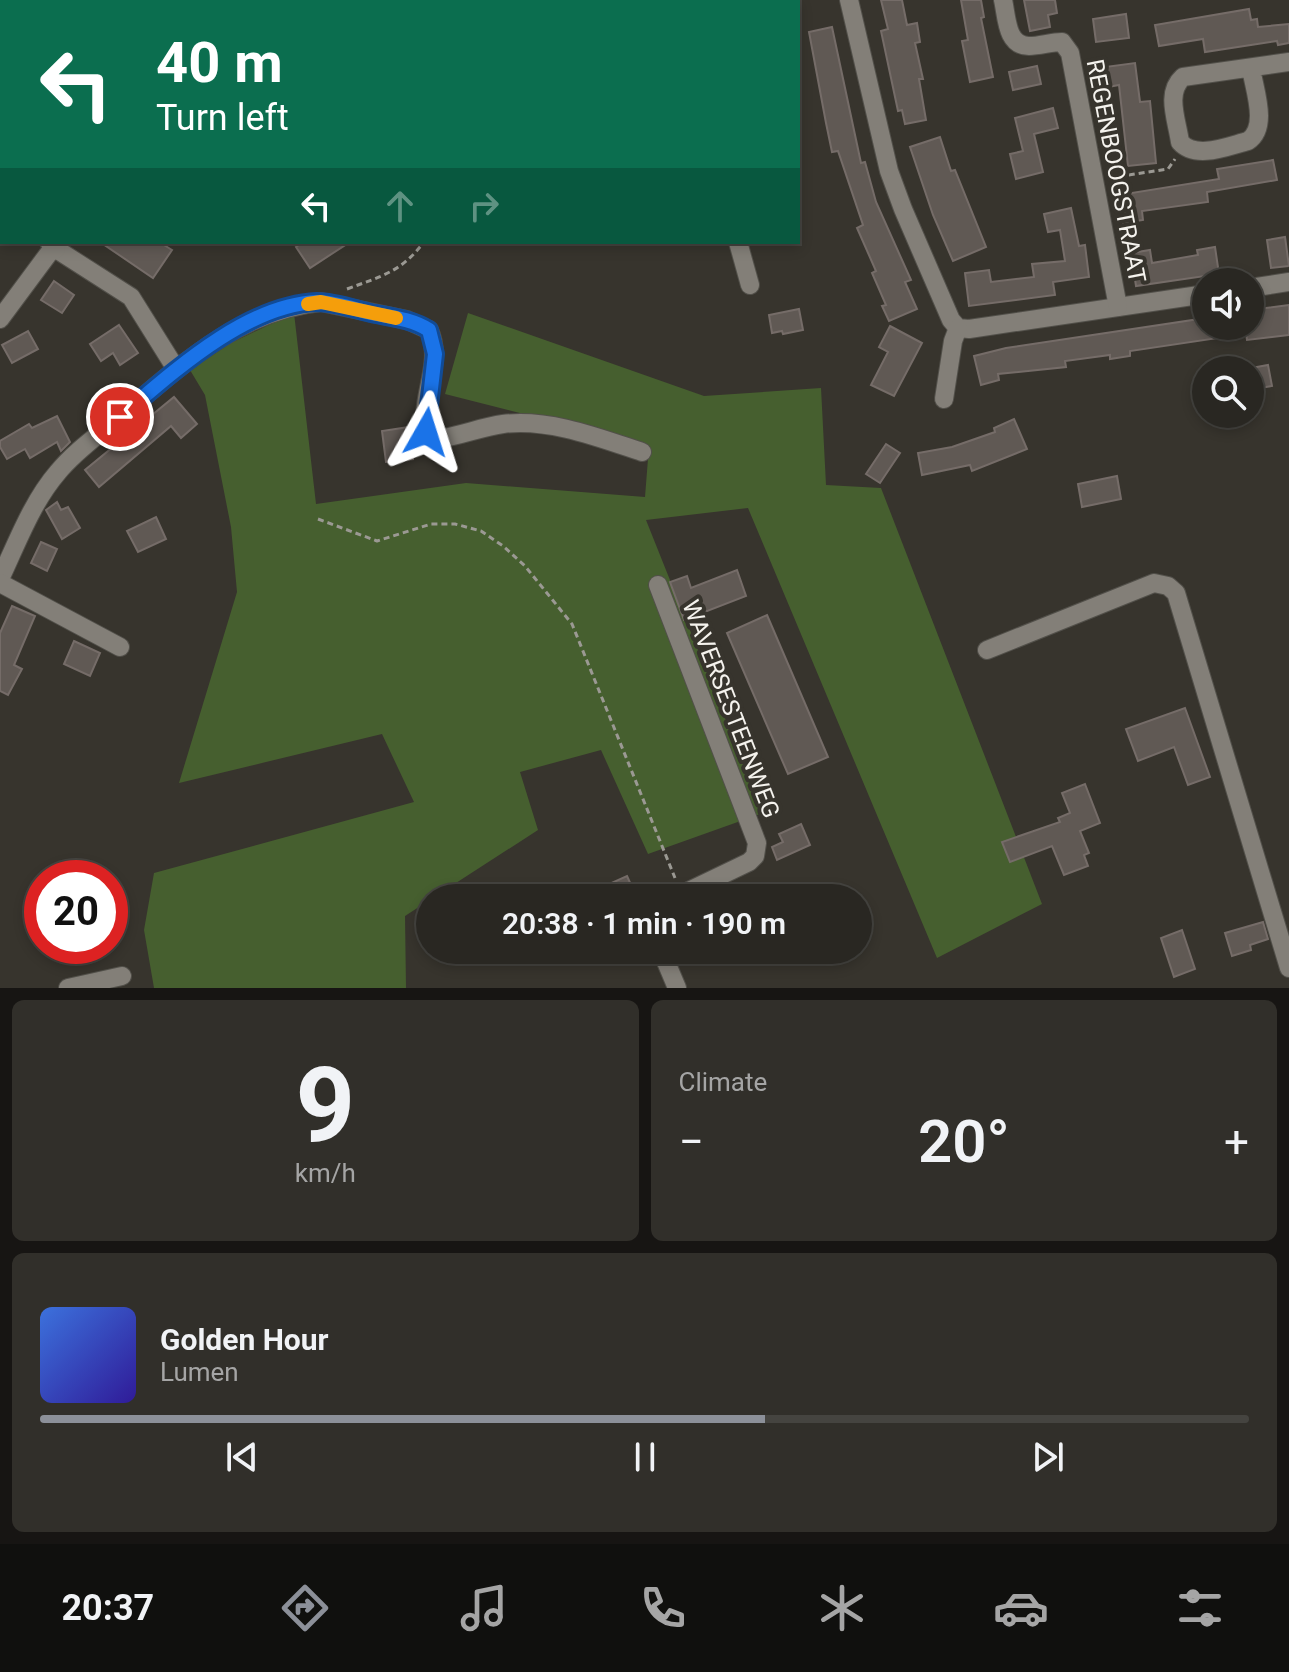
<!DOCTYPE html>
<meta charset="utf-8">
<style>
:root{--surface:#292722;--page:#312f2a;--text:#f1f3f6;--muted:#a5a5a5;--line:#454440;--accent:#8c9099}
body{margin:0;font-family:Roboto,sans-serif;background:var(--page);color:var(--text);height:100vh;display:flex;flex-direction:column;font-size:30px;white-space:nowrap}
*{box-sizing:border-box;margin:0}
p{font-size:26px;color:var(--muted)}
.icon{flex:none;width:44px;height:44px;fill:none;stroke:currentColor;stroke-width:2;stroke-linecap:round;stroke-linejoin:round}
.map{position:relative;height:988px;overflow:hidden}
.sheet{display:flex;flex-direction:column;gap:12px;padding:12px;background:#171513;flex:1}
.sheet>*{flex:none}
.hud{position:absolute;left:0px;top:0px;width:800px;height:244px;box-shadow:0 4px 12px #0003,0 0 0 2px var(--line);background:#0b6e4f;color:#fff;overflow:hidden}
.tools{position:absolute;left:1192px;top:268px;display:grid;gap:16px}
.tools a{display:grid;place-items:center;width:72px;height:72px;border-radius:50%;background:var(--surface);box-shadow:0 4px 12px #0003,0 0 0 2px var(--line);font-size:40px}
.speed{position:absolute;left:24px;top:860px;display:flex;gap:16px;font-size:40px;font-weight:700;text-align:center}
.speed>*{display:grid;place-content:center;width:104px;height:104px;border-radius:50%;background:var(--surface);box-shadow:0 4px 12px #0003,0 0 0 2px var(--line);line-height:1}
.speed .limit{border:12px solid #d22;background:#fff;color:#111}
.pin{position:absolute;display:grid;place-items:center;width:68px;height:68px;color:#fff;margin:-34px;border:4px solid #fff;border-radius:50%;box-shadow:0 2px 8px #0007}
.me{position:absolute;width:88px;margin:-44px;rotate:6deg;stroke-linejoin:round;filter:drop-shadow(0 0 6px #0008)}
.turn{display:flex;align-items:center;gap:28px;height:168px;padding:0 24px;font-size:36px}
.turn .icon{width:104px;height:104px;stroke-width:2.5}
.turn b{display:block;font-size:56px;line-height:68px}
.lanes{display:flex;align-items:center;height:76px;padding:0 24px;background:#0003;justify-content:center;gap:40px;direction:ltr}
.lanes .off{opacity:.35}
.big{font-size:60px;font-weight:600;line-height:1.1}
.sheet .widget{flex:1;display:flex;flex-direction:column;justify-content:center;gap:12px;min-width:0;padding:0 28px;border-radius:12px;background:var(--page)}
.sheet .dial{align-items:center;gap:0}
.dial b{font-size:104px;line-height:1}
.song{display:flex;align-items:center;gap:24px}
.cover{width:96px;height:96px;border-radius:12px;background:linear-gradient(135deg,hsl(220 70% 55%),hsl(250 70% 35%))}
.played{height:8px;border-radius:4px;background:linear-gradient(90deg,var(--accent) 60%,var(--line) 60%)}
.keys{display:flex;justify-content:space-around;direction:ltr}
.heat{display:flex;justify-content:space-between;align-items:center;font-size:44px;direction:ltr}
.sheet .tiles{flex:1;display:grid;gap:12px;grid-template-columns:1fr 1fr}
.widget:last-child{grid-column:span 2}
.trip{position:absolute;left:416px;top:884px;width:456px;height:80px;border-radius:40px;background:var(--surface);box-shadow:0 4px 12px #0003,0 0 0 2px var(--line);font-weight:600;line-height:80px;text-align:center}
.dock{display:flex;height:128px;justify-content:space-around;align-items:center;background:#10100e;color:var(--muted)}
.dock .icon{width:56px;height:56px}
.dock .current{color:var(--accent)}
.dock b{font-size:36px;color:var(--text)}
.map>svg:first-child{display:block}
</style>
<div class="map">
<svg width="1289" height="988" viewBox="0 0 1289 988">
<rect width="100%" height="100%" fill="#37342d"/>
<path fill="#465f2f" d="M294 313 316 504 466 483 645 497 649 446 445 394 468 313 704 396 821 388 826 485 881 488 1042 904 937 958 748 508 646 520 763 813 648 854 601 750 520 772 538 830 405 916 406 988H154L144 930 154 873 414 802 382 734 179 783 237 592 231 527 205 395 190 370 231 343Z"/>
<g fill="#605954" stroke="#756c68" stroke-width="2">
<path d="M881 0H902L907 25 917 23 920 42 915 43 923 79H919L926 120 905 124 902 110 898 111 881 31 888 29Z"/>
<path d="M961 0H981L984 17 981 18 993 77 970 82 962 41 968 40Z"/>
<path d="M1024 0H1055L1057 13 1048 15 1050 27 1030 31Z"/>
<path d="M1249 9 1251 20 1257 19 1258 27 1289 24V43L1278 45 1277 41 1205 52 1203 39 1159 46 1155 25Z"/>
<path d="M1126 14 1129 38 1096 42 1093 19Z"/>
<path d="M832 27 861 163 865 162 876 202 911 280 905 282 917 309 889 321 882 306 886 305 872 273 876 271 857 228 863 225 838 151 832 152 826 123 809 32Z"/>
<path d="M1135 63 1140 102 1150 101 1156 163 1128 166 1119 85 1108 87 1105 67Z"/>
<path d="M1037 66 1041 84 1013 90 1009 72Z"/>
<path d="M1053 108 1058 128 1034 134 1043 172 1016 179 1010 154 1023 151 1015 118Z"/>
<path d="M940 137 951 171 955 170 986 247 953 261 933 215 910 147Z"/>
<path d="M1273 160 1277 180 1207 192 1208 202 1142 211 1143 220 1123 223 1119 195 1219 179 1217 169Z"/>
<path d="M1071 208 1079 246 1085 245 1089 277 1053 282 1055 295 969 306 965 273 989 270 991 282 1034 277 1032 264 1065 261 1060 230 1048 232 1044 214Z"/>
<path d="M1285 237 1289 266 1271 268 1267 240Z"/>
<path d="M100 242H159L172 250 153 278Z"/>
<path d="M303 242H350L310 268 296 247Z"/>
<path d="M1215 247 1219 274 1136 286 1131 253 1150 250 1152 263 1198 255 1197 250Z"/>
<path d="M54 281 74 295 62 313 41 300Z"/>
<path d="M1289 305V335L1247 340 1245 326H1250V310Z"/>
<path d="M799 309 803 330 783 334 782 331 772 333 769 315Z"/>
<path d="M1206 318V326H1245V334L1130 351V356L1110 359V355L1065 361 1066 367 998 374 999 380 981 385 974 356 1006 348Z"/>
<path d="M119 325 138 353 120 365 113 353 101 361 90 344Z"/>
<path d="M890 326 922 343 894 396 871 385 888 352 879 347Z"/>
<path d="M28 331 38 349 12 363 2 345Z"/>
<path d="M1268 365 1272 386 1254 389 1251 368Z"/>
<path d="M174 397 197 424 181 438 171 426 99 487 85 470Z"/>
<path d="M57 416 70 442 61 451 57 442 30 458 25 449 7 459 0 447V441L29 424 32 428Z"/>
<path d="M1014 419 1027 449 972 471 970 465 922 475 918 453 952 447 995 432 994 428Z"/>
<path d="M409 427 413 459 386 462 382 431Z"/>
<path d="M886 444 900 453 880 483 866 474Z"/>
<path d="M1117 476 1121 499 1082 507 1078 484Z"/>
<path d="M57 502 61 510 68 507 80 528 62 539 46 510Z"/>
<path d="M156 517 166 539 138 552 127 531Z"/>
<path d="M41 542 57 549 47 571 31 563Z"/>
<path d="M737 570 746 596 684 620 670 582 687 576 691 588Z"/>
<path d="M12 606 35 616 14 665 22 669 8 695 0 691V633Z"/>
<path d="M767 615 828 757 788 774 727 633Z"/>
<path d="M74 641 100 653 90 676 64 664Z"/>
<path d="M1185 708 1210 777 1188 785 1174 747 1138 761 1126 729Z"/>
<path d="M1085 784 1100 823 1080 831 1089 853 1084 855 1088 866 1064 875 1052 846 1010 862 1002 842 1060 822 1058 818 1070 813 1062 793Z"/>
<path d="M801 824 810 845 777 860 772 847 783 842 779 834Z"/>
<path d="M627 876 637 898H613L607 885Z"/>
<path d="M1263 922 1268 939 1250 945 1251 950 1232 956 1225 933Z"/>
<path d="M1182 930 1195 969 1174 977 1161 938Z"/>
</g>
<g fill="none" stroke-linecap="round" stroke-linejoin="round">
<defs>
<g id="minor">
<path d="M676 0 677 2"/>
<path d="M849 0 889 171 903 209 951 320 958 328 969 329 1206 294"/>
<path d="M1003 0C1007 17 1006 46 1029 46 1040 46 1051 42 1062 42L1070 53 1118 307"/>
<path d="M1251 68C1254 89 1269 127 1248 141 1228 146 1196 160 1180 142 1177 120 1165 93 1183 77L1289 62"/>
<path d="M0 208 2 209"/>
<path d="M49 242 56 249 131 297 176 369"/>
<path d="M738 242 750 285"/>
<path d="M1250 288 1289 282"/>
<path d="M0 319 49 253 56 249"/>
<path d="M944 399 953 341 958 328"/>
<path d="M0 579C17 543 32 502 58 472 76 450 100 434 122 415 181 365 240 310 321 302L407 320 429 330C445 365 416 402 428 436L437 439C460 436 481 427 503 424 549 418 600 438 642 452"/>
<path d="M0 583 120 647"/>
<path d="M658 585 757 843 755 856 749 862 674 898"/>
<path d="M987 650 1154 583 1168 586 1176 593 1289 968"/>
<path d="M661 950 677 988"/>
<path d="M68 988 122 976"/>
</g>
</defs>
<use href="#minor" stroke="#52504a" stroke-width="20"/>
<g stroke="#9b9993" stroke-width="3" stroke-dasharray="6 4" stroke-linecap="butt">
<path d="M561 0V2"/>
<path d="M1109 178 1168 169 1175 159"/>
<path d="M347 289C382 276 401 272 424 242"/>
<path d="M318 519 377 541 431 524H455L481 531 503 546 525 566 572 624 675 878"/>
</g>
<use href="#minor" stroke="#837f78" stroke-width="18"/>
</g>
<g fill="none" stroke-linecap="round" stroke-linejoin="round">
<defs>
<path id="route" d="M120 417C172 373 245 305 317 302 334 302 354 309 371 313 391 317 412 319 429 330L435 354 426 432"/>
</defs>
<use href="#route" stroke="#114b97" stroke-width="20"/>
<use href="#route" stroke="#1a73e8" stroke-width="14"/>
<path stroke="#f59e0b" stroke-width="14" d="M308 304 321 302 396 318"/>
</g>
<g text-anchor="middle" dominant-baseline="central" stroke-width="8" stroke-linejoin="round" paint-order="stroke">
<g font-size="24" fill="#f5f3ee" stroke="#37342d">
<text transform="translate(1116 171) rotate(79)">REGENBOOGSTRAAT</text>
<text transform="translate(731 709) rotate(69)">WAVERSESTEENWEG</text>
</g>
</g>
</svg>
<div class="tools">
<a><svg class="icon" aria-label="sound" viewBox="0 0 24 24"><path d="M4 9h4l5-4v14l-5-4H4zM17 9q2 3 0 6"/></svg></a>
<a><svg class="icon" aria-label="search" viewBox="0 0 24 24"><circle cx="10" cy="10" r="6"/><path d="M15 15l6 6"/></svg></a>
</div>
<div class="speed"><div class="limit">20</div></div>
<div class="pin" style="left:120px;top:417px;background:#d93025"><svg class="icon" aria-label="arrive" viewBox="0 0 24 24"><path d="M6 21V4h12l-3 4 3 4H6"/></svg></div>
<svg class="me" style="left:426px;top:432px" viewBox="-20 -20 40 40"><path d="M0-17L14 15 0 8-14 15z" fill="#1a73e8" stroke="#fff" stroke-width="4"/></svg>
<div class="trip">20:38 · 1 min · 190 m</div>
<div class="hud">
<div class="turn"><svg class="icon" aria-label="left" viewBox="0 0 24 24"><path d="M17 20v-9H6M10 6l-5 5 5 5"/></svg><div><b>40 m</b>Turn left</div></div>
<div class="lanes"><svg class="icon" aria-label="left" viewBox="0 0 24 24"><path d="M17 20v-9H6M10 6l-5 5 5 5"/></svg><svg class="icon off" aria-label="ahead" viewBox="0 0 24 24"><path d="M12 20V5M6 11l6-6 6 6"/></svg><svg class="icon off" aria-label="right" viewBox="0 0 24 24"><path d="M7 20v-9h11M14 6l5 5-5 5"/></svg></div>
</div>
</div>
<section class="sheet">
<div class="tiles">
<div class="widget dial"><b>9</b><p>km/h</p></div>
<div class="widget"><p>Climate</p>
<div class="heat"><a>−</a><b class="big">20°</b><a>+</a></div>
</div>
<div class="widget">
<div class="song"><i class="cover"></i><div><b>Golden Hour</b><p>Lumen</p></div></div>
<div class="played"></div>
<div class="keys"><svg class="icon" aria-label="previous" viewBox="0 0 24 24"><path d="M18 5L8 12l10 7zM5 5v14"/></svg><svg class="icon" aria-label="pause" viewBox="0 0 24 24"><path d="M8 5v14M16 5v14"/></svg><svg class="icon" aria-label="next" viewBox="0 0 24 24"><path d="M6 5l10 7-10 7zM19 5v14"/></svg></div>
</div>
</div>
</section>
<nav class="dock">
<b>20:37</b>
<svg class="icon current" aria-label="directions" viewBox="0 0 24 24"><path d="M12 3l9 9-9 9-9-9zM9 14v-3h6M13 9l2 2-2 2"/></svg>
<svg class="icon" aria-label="music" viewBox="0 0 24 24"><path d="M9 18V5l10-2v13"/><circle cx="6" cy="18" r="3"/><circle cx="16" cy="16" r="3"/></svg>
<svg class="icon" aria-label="phone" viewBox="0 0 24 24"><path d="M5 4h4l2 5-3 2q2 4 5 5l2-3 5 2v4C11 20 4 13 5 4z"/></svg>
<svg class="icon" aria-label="climate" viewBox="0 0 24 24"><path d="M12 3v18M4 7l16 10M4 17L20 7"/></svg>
<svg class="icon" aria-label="car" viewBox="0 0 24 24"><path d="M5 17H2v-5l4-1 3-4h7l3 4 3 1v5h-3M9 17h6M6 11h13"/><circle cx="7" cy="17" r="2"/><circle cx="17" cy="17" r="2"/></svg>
<svg class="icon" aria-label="filters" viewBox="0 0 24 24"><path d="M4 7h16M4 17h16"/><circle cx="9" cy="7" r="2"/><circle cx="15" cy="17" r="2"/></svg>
</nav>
